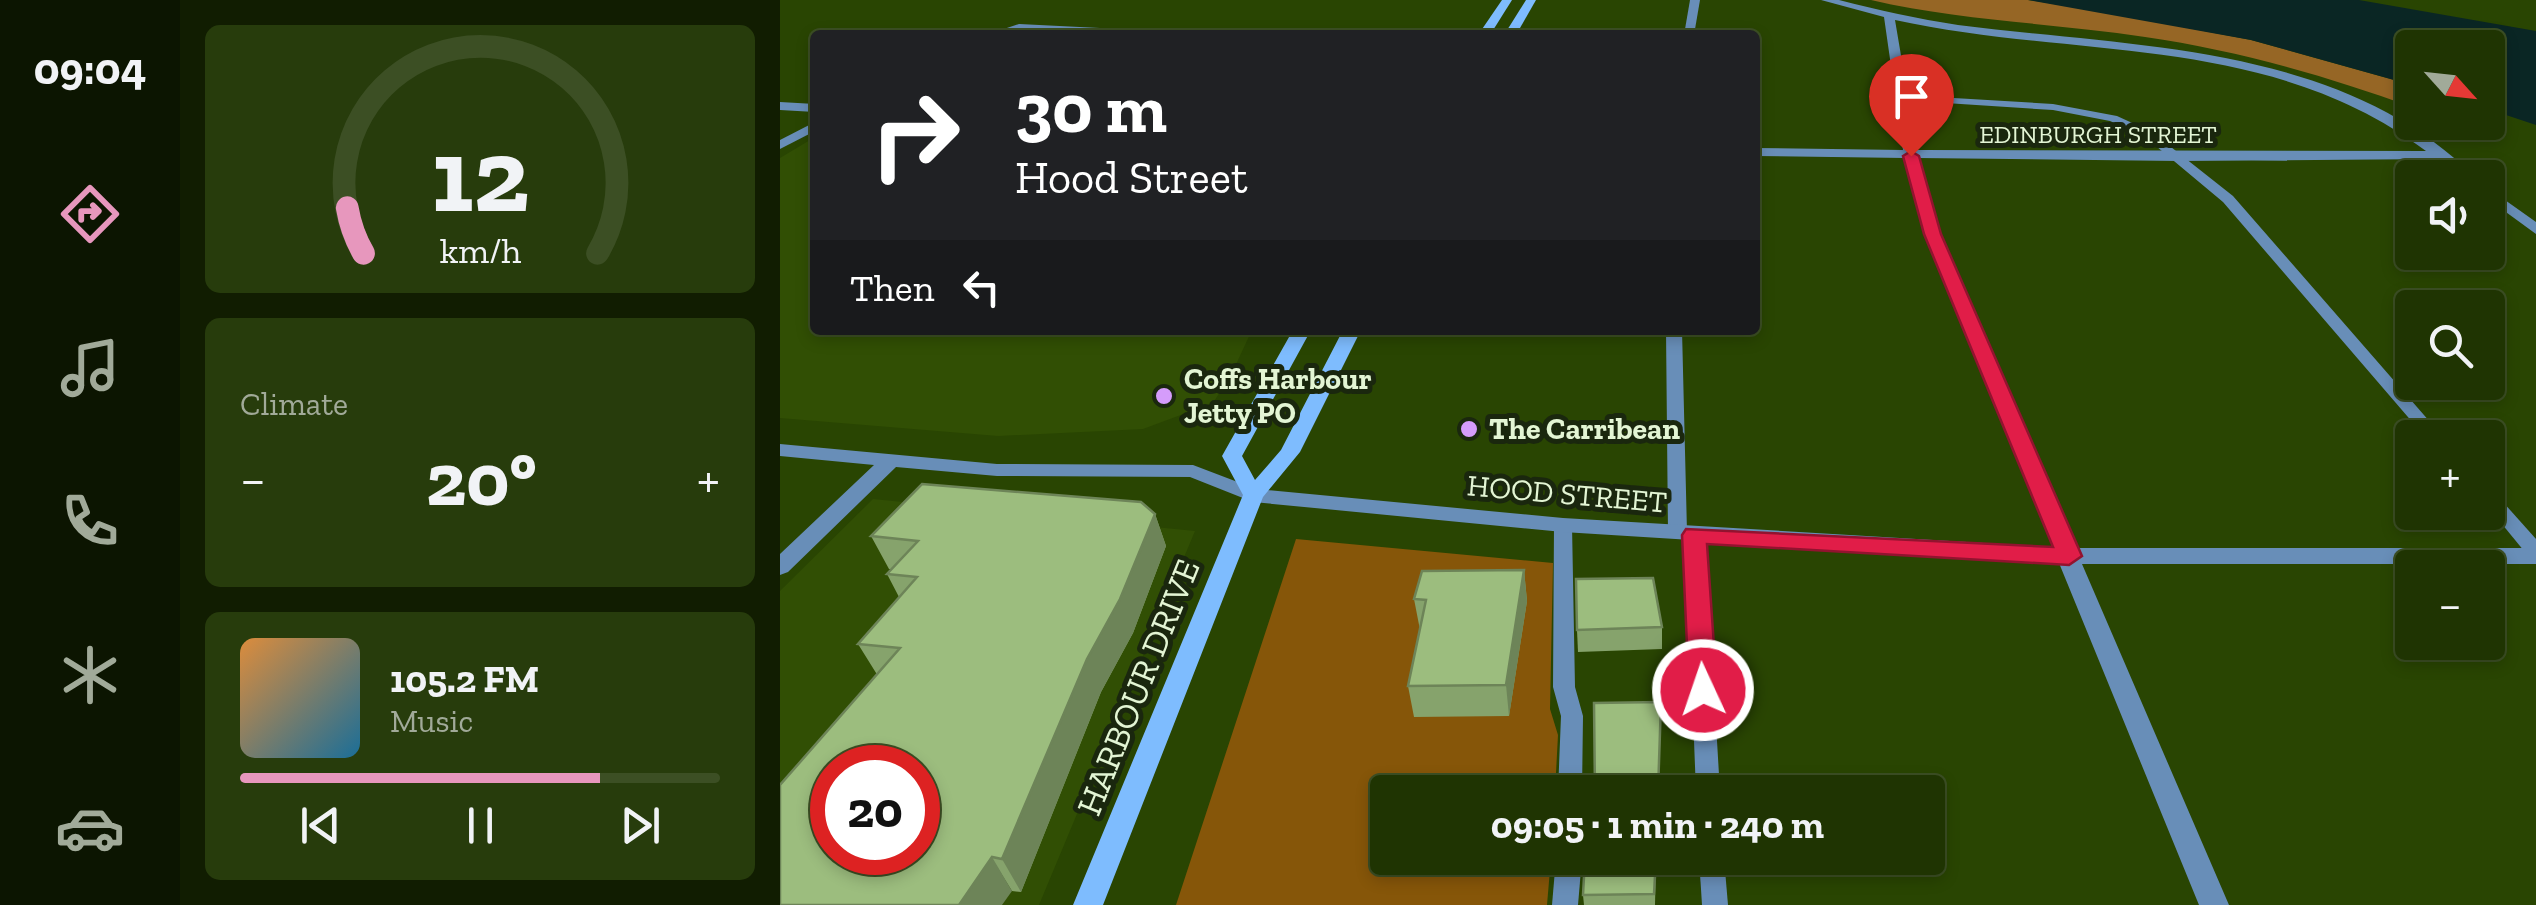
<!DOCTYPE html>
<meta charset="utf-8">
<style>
:root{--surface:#1f3402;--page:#273c0c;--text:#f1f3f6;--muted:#a1aa99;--line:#3c4f24;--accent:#e797bd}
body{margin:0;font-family:"Zilla Slab",serif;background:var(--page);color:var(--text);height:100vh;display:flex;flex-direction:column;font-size:38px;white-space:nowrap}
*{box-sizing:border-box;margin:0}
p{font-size:32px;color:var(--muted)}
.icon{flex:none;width:55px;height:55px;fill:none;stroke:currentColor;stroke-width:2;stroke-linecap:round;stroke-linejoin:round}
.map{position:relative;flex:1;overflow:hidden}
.drawer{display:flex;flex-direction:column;gap:25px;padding:25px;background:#111d01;width:600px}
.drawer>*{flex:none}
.hud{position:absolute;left:30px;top:30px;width:950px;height:305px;border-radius:10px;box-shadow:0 5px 15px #0003,0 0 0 2px var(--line);background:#202124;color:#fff;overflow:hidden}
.needle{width:65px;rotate:117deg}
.fabs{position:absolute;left:1615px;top:30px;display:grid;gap:20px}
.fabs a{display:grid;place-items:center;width:110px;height:110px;border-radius:10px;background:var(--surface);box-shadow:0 5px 15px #0003,0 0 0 2px var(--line);font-size:50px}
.speed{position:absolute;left:30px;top:745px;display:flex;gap:20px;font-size:50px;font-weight:700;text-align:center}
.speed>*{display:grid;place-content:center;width:130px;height:130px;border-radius:50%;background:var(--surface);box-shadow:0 5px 15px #0003,0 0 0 2px var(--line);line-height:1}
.speed .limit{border:15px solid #d22;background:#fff;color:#111}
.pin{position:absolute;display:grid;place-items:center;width:85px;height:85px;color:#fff;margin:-102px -42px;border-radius:50% 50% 50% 0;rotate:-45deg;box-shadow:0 0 10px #0007}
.pin .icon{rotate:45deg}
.me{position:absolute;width:110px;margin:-55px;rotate:357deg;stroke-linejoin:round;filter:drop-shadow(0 0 8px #0008)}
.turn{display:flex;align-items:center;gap:35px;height:210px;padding:0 40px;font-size:45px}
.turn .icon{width:130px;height:130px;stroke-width:2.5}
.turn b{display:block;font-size:70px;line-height:85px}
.then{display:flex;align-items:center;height:95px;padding:0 40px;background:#0003;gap:20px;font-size:38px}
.big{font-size:75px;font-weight:700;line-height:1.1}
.drawer .widget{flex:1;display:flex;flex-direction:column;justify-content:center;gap:15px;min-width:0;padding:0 35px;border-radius:15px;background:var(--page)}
.drawer .dial{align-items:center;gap:0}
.dial svg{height:260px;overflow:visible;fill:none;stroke:var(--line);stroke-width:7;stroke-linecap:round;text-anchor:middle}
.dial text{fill:var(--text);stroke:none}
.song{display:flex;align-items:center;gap:30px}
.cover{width:120px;height:120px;border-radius:15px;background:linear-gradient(135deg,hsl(30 70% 55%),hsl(200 70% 35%))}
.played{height:10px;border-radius:5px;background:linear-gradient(90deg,var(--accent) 75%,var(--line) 75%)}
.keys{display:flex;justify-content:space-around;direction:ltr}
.heat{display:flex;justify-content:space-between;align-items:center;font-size:55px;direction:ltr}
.trip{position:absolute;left:590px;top:775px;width:575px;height:100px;border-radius:10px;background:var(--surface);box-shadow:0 5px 15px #0003,0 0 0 2px var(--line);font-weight:700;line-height:100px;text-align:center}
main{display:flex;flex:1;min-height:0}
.tabs{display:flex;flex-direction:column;width:180px;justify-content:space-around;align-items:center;background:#0c1501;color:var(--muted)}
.tabs .icon{width:70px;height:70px}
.tabs .current{color:var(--accent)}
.tabs b{font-size:45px;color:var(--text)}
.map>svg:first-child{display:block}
</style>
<main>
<nav class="tabs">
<b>09:04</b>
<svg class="icon current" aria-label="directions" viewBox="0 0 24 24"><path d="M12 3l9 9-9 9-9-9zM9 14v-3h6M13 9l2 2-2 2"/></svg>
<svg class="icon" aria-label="music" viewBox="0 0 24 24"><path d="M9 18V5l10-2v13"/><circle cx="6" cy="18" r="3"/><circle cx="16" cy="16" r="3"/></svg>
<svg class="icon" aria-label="phone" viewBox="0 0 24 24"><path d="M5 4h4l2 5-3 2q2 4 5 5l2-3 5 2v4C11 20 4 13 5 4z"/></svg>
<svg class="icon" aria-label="climate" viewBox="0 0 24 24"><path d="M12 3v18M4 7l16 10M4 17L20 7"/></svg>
<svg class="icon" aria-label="car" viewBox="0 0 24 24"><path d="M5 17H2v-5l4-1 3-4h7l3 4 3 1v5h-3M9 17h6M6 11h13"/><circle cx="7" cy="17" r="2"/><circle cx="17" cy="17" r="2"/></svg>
</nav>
<section class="drawer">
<div class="widget dial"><svg viewBox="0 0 100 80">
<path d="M14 69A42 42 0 1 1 86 69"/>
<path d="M14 69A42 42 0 0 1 9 55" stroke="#e797bd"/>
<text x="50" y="56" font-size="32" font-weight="700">12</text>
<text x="50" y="72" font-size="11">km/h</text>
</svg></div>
<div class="widget"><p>Climate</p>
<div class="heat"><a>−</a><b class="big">20°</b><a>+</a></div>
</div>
<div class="widget">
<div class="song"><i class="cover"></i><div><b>105.2 FM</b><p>Music</p></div></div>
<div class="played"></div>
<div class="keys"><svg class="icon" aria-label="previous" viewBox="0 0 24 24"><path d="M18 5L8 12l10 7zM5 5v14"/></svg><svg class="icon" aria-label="pause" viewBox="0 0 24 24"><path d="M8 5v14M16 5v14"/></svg><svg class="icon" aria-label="next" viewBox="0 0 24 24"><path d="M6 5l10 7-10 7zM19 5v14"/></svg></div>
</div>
</section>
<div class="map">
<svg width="1756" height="905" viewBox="0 0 1756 905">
<rect width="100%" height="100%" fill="#294502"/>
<g fill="#314f04" fill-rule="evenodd">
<path d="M35 137V330H472L452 373 433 403 363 429 218 436 0 418V158Z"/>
<path d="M93 499 415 531 259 905H0V591ZM52 768H138V852H52Z"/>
</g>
<path fill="#865609" d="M516 539 773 563 770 709 778 735 775 792H608V858H771L767 905H396Z"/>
<path fill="#966625" d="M1091 0H1248L1319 11 1471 40 1632 85V107C1546 76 1456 50 1365 37 1274 23 1181 21 1091 0Z"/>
<path fill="#0a2624" d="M1248 0H1579L1756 31V125L1708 109V48H1632V85L1471 40Z"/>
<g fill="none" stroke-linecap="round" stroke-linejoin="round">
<g fill="#688eb8" fill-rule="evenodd">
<path d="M910 0H920L914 35H904Z"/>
<path d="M239 24 401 32 406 35 239 30 222 35H206Z"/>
<path d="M1123 95 1273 104 1337 116 1372 132 1453 196 1664 438H1646L1443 202 1364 136 1330 121 1273 110 1119 100V96Z"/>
<path d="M886 330H902L907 532 915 529 922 530 925 535 940 792H916L906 536 898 539 891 537 888 533Z"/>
<path d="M1708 490 1714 492 1756 539V559L1749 557 1708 507Z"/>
<path d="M783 519 792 525 795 687 803 716 802 792H778L781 716 773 687 774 525Z"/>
<path d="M776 858H802L798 905H772Z"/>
<path d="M919 858H944L948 905H922Z"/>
</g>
<g fill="#688eb8" fill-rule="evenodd">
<path d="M1041 0H1059C1098 10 1138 19 1178 25 1355 48 1560 43 1696 178H1680L1656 159 1398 161 1138 158 1160 234 1295 548H1756V564H1302L1449 905H1419L1279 563 783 532 473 502 410 477 217 476 116 467 8 572 0 575V554L94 465 0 456V444L217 464 413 465 476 489 783 518 1273 547 1144 234 1125 158 975 156V148L1123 150 1104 17ZM1115 20C1297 60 1487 32 1646 151L1137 150Z"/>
<path d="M0 102 35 104V112L0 110Z"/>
<path d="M35 122V131L0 149V140Z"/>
<path d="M1708 188 1756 222V234L1708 199Z"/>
</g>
<g fill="#7ebcfe" fill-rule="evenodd">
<path d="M722 0H732L710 35H698Z"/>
<path d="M746 0H756L736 35H724Z"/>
<path d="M513 330H531L462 456 475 480 501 450 563 330H581L520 452 483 497 323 905H293L463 495 442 456Z"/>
</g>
</g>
<g fill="#86a36c">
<path d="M375 514 386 546 353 633 321 692 241 892 232 891 78 644 119 597 107 574 112 569H109L91 536Z"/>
<path d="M744 570 747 601 729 716 634 717 628 686 640 630 634 599Z"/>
<path d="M882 627V649L798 652 797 630Z"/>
<path d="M876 858 875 905H804L803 895Z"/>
</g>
<g fill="#6d8458">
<path d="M375 514 386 546 353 633 321 692 241 892 222 859 307 659Z"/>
<path d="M744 570 747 601 729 716 726 685Z"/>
<path d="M212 857 232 891 222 905H179Z"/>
</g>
<g fill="#9cbd7e" stroke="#6d8458" stroke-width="2.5" fill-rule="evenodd">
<path d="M142 484 361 502 375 514 340 599 307 659 222 859 212 857 179 905H0V785L120 648 78 644 137 577 107 574 138 541 91 536ZM52 768H138V852H52Z"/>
<path d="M744 570 726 685 628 686 646 600 634 599 642 571Z"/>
<path d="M873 578 882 627 797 630 796 579Z"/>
<path d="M881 702 878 792H815L814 703Z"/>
<path d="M805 858H876L874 894 803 895Z"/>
</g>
<path fill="#e11d48" stroke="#92132f" stroke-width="2.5" d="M1131 151 1139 156 1161 234 1302 556 1289 565 927 544 937 690 933 698 923 701 913 698 909 690 902 535 906 529 1273 547 1144 234 1123 156Z"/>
<g fill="#d59cfb" stroke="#1a270e" stroke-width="4">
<circle cx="384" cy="396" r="10"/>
<circle cx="689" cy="429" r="10"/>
</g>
<g text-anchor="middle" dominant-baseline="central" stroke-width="10" stroke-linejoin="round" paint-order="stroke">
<g font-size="25" fill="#e3f5d4" stroke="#1a270e">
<text x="1318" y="134">EDINBURGH STREET</text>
</g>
<g font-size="30" font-weight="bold" fill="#e3f5d4" stroke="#1a270e" text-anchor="start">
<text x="404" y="379">Coffs Harbour<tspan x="404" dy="34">Jetty PO</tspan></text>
<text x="709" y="429">The Carribean</text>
</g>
<g font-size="30" fill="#e3f5d4" stroke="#1a270e">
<text transform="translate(787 494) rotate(5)">HOOD STREET</text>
</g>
<g font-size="35" fill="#e3f5d4" stroke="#1a270e">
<text transform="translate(358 687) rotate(-68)">HARBOUR DRIVE</text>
</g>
</g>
</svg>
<div class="fabs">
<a><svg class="needle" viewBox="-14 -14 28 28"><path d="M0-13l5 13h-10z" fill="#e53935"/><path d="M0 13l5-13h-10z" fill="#a1aa99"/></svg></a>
<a><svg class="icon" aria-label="sound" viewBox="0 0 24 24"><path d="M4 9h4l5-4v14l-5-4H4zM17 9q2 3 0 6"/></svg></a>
<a><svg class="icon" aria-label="search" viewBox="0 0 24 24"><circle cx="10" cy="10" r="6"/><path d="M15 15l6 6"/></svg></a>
<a>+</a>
<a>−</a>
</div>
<div class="speed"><div class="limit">20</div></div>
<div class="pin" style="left:1131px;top:156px;background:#d93025"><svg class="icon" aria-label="arrive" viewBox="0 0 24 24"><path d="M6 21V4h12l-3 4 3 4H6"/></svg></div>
<svg class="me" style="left:923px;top:690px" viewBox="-20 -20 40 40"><circle r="17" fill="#e11d48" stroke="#fff" stroke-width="3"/><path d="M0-11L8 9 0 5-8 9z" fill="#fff"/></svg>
<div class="trip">09:05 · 1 min · 240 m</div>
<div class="hud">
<div class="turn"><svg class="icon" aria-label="right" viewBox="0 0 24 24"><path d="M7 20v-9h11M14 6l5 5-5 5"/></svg><div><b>30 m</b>Hood Street</div></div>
<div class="then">Then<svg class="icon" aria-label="left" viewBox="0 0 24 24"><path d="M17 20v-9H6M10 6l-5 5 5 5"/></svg></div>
</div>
</div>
</main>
